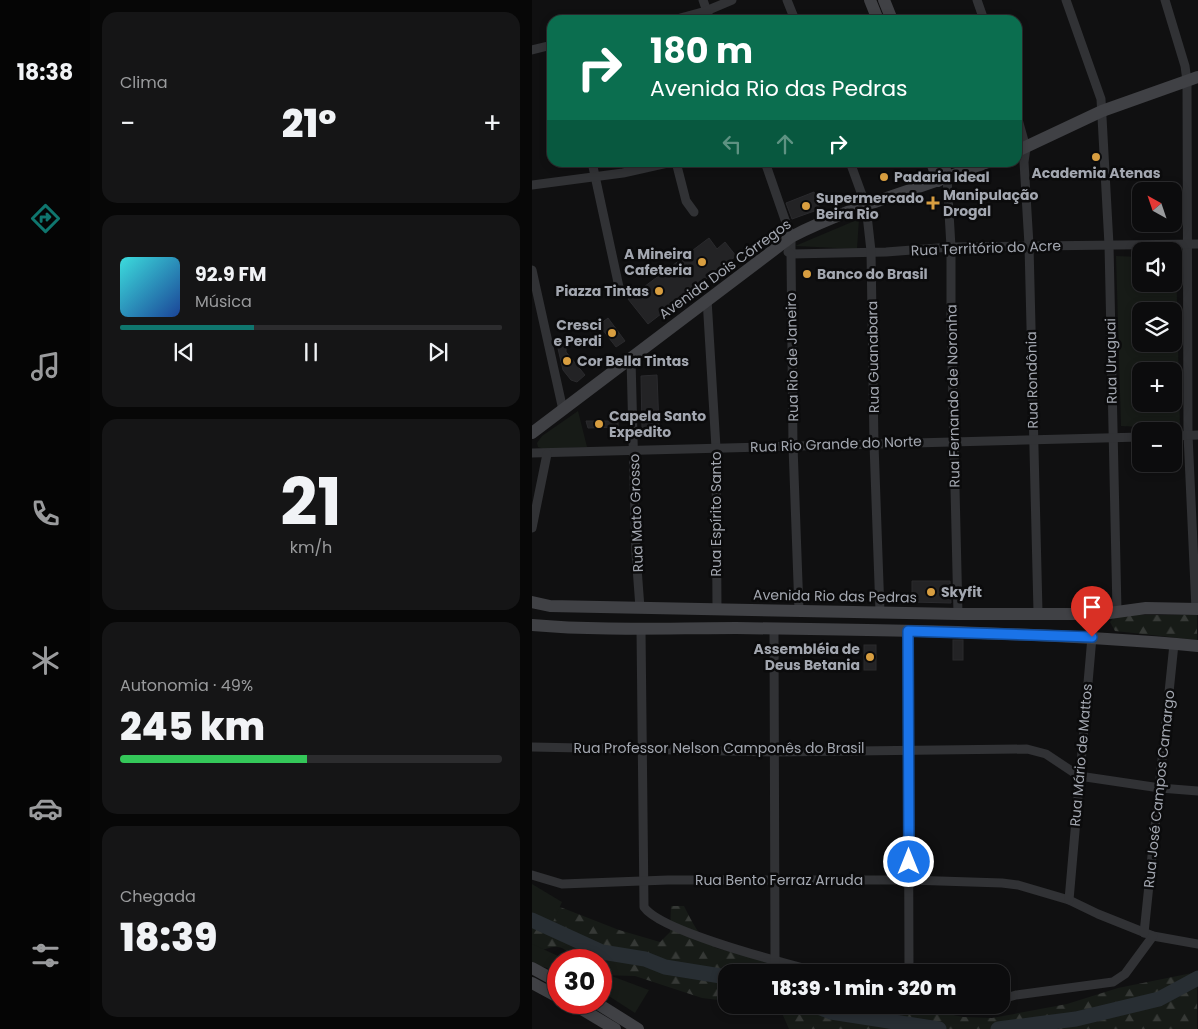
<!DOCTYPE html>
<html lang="pt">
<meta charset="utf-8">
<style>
:root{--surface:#0c0c0d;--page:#151516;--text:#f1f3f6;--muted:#9a9b9d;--line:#2c2c2e;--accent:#0f766e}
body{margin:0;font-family:Poppins,sans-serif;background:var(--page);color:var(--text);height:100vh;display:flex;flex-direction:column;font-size:19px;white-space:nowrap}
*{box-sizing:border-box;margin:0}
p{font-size:16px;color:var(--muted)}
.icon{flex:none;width:28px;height:28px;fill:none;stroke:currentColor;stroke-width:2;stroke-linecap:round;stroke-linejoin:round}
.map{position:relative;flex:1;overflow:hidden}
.sheet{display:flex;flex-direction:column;gap:12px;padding:12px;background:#070707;width:442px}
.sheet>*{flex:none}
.top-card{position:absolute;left:15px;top:15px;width:475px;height:152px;border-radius:15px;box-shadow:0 2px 8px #0003,0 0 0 1px var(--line);background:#0b6e4f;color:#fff;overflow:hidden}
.needle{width:32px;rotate:320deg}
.controls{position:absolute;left:600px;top:182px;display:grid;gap:10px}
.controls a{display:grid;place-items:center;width:50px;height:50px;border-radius:10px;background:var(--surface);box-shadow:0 2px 8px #0003,0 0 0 1px var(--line);font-size:25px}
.speed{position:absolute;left:15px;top:949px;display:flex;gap:10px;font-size:25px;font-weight:700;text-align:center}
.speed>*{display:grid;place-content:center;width:65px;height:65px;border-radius:50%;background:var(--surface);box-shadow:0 2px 8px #0003,0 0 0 1px var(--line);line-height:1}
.speed .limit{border:8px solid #d22;background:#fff;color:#111}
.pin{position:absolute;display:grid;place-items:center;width:42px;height:42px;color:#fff;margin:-51px -21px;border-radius:50% 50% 50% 0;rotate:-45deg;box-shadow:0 0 5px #0007}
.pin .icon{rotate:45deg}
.me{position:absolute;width:55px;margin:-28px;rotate:0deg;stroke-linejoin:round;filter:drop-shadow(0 0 4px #0008)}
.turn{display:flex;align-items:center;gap:18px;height:105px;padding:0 20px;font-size:22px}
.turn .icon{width:65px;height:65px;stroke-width:2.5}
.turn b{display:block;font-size:35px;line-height:42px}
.lanes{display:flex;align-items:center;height:48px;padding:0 20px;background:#0003;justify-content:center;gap:25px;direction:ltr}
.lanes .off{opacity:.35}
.big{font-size:38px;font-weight:800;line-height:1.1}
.sheet .tile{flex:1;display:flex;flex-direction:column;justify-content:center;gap:8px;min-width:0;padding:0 18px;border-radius:15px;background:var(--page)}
.sheet .dial{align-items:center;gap:0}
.dial b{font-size:65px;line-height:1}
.song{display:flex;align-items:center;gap:15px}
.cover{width:60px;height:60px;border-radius:8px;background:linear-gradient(135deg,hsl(180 70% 55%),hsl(220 70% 35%))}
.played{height:5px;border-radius:2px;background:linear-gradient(90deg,var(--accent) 35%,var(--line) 35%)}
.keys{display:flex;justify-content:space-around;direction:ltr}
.heat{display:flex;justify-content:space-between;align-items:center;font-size:28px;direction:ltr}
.charge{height:8px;border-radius:4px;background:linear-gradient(90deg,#34c759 49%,var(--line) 0)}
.trip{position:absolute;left:186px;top:964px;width:292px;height:50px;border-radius:15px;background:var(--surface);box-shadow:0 2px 8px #0003,0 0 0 1px var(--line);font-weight:800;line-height:50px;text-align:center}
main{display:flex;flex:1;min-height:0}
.dock{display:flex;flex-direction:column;width:90px;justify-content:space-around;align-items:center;background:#050505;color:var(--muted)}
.dock .icon{width:35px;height:35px}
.dock .selected{color:var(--accent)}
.dock b{font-size:22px;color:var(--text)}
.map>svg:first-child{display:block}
</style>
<main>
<nav class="dock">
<b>18:38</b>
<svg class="icon selected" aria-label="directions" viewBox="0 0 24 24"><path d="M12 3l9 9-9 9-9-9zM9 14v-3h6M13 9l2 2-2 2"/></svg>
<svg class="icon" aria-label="music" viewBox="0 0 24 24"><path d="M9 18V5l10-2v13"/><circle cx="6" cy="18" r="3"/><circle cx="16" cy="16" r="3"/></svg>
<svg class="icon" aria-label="phone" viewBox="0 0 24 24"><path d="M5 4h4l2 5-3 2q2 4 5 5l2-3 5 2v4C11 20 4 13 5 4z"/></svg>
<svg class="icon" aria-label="climate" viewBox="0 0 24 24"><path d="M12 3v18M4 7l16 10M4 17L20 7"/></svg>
<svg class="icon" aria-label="car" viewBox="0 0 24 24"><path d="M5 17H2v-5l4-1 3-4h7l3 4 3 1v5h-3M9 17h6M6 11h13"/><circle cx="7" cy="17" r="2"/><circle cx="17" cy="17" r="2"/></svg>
<svg class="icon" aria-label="filters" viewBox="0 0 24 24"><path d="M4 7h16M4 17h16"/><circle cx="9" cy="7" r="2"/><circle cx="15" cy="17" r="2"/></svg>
</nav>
<section class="sheet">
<div class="tile"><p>Clima</p>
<div class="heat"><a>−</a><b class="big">21°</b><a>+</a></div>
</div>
<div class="tile">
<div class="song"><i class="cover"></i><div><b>92.9 FM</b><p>Música</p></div></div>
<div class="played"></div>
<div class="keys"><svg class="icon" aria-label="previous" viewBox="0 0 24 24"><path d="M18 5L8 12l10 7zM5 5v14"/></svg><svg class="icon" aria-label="pause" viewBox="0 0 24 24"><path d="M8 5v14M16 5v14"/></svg><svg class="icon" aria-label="next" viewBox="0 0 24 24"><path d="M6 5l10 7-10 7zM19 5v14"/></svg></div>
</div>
<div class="tile dial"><b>21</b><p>km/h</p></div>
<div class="tile"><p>Autonomia · 49%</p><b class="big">245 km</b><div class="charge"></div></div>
<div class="tile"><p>Chegada</p><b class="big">18:39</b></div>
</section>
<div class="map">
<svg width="666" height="1029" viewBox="0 0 666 1029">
<defs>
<pattern id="forest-firs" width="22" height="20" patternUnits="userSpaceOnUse" patternTransform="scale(1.25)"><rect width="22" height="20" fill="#171b17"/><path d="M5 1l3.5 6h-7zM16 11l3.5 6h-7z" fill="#363936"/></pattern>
</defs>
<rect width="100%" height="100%" fill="#101011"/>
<g fill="url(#forest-firs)">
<path d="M592 615H665V640L583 631 578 622 582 617Z"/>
<path d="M0 896 87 930 128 942 138 932 139 906H152C161 924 167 937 184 948L278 972H195V1001L170 998 103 976 69 975V960H45C25 940 24 947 0 953Z"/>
<path d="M665 972V1029H257L250 1013 234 1005H373L431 1017 460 1018 535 1004 586 988Z"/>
</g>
<g fill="#171b17" fill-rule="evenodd">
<path d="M327 219 325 249 263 246Z"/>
<path d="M584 256 609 257V284H641V259H644L648 429 589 426ZM641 311V344H609V311ZM641 371V404H609V371Z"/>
<path d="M46 411 55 447 11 449 6 447 5 443 10 436Z"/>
<path d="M0 884 30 902 20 924 0 915Z"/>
<path d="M0 944 35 960H26V971L0 964Z"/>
<path d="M69 972 117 990 103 1013 69 991Z"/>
</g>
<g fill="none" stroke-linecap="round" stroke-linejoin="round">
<g stroke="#282e33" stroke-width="15">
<path d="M0 920 70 952 113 959 133 967 195 977"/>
<path d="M281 1005 299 1012 407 1029"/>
<path d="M466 1029 544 1019 627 999 666 978"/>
</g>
</g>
<g fill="#232325" stroke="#2a2a2d">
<path d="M282 192 288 209 260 219 254 203Z"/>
<path d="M177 238 185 249 193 242 204 256 116 324 96 299Z"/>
<path d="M76 318 93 341 84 347 67 325Z"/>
<path d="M24 340 29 345H34V352L53 375 45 382 39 380 31 370Z"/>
<path d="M125 375 127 427 110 428 109 376Z"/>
<path d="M54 421H86V427L56 428Z"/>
<path d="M380 581H418L419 603 380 602Z"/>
<rect x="421" y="640" width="10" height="20"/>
<rect x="332" y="645" width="12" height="25"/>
</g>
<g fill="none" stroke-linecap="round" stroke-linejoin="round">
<g stroke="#313235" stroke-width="9">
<path d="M171 0 178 20"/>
<path d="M255 0 263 20"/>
<path d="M445 0 452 20"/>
<path d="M534 0 569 99 577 245 585 611"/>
<path d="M633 0 653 66 655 81 656 435 664 609"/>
<path d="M141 20 174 11 200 0"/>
<path d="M0 50 20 45"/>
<path d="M485 116 494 148 492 162 497 245 506 612"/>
<path d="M60 162 87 287"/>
<path d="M144 162 154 201 162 212"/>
<path d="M233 162 259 237V254L354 252 419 247 666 244"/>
<path d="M318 162 334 206 339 251 342 444 348 612"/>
<path d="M415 178 419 247V320L426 614"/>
<path d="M0 185 91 173 140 162"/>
<path d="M256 252 259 254 261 446 267 610"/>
<path d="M0 270 31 410"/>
<path d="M175 299 184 448 185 608"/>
<path d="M99 359 104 554 108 608"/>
<path d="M641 436 666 435"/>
<path d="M0 453 609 437"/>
<path d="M0 528 15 454"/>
<path d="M109 629 112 907C129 932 252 963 286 972"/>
<path d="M242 629 243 961"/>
<path d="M376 631 377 972"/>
<path d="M0 747 242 752 495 749 514 754 547 776 628 788 666 791"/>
<path d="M0 875 30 884 136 880H377L470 883 486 885 537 900 566 914 621 936 666 944"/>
<path d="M537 900 560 637 562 621 570 614"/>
<path d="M612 933 642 644"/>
<path d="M470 999 484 995 581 982 593 974 621 936"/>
</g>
<g stroke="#404145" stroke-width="12">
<path d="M338 0 346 20"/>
<path d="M352 0 360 20"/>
<path d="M485 151 570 111 666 77"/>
<path d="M400 162 406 181"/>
<path d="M411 162 415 178"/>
<path d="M0 433 259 237C321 205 391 188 456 162"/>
<path d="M0 602 18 606 426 614H570L614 608 666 609"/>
<path d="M0 625C68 631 136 628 204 628 358 630 512 632 666 646"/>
<path d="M0 968 26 982"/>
<path d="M0 983 26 997"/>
<path d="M38 1002 83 1029"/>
<path d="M63 1002 106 1029"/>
</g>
</g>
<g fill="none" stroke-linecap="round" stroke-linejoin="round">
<defs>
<path id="route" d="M377 862 376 631 560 637"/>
</defs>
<use href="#route" stroke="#114b97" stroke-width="12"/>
<use href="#route" stroke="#1a73e8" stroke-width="9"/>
</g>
<g fill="#d89e40" stroke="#0b0b0c" stroke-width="2">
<circle cx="564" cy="157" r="5"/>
<circle cx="352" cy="177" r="5"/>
<path d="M398.5 195.5h5v5h5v5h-5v5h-5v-5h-5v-5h5z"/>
<circle cx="274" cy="206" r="5"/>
<circle cx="170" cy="262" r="5"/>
<circle cx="275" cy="274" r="5"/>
<circle cx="127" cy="291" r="5"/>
<circle cx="80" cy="333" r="5"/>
<circle cx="35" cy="361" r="5"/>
<circle cx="67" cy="424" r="5"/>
<circle cx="399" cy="592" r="5"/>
<circle cx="338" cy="657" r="5"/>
</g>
<g text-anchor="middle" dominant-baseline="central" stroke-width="5" stroke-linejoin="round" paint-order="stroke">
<g font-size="14" font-weight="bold" fill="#a3a7b0" stroke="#0b0b0c" text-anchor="start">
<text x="564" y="173" text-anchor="middle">Academia Atenas</text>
<text x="362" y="177">Padaria Ideal</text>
<text x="411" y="195">Manipulação<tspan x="411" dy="16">Drogal</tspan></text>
<text x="284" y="198">Supermercado<tspan x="284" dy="16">Beira Rio</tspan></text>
<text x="160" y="254" text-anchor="end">A Mineira<tspan x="160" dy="16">Cafeteria</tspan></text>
<text x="285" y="274">Banco do Brasil</text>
<text x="117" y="291" text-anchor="end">Piazza Tintas</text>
<text x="70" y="325" text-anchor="end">Cresci<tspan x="70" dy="16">e Perdi</tspan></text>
<text x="45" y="361">Cor Bella Tintas</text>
<text x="77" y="416">Capela Santo<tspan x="77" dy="16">Expedito</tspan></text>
<text x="409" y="592">Skyfit</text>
<text x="328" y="649" text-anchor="end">Assembléia de<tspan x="328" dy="16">Deus Betania</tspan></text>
</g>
<g font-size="14" fill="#a3a7b0" stroke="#0b0b0c">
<text transform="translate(454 248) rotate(-2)">Rua Território do Acre</text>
<text transform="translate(193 269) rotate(-36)">Avenida Dois Córregos</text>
<text transform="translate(260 357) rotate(-91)">Rua Rio de Janeiro</text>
<text transform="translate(341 357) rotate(-91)">Rua Guanabara</text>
<text transform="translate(579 361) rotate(-91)">Rua Uruguai</text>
<text transform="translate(500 380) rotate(-91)">Rua Rondônia</text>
<text transform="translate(421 396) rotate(-91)">Rua Fernando de Noronha</text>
<text transform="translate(304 444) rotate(-2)">Rua Rio Grande do Norte</text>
<text transform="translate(104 513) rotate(-92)">Rua Mato Grosso</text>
<text transform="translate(184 514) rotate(-90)">Rua Espírito Santo</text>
<text transform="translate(303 596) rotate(1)">Avenida Rio das Pedras</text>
<text x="187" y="748">Rua Professor Nelson Camponês do Brasil</text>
<text transform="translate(549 755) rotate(-85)">Rua Mário de Mattos</text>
<text transform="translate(627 789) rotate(-84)">Rua José Campos Camargo</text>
<text x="247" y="880">Rua Bento Ferraz Arruda</text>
</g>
</g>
</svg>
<div class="controls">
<a><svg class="needle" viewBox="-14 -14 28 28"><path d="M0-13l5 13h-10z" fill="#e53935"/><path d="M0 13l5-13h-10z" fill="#9a9b9d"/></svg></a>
<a><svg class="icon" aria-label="sound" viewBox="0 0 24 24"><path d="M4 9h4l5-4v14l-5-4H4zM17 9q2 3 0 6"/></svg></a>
<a><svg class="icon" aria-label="layers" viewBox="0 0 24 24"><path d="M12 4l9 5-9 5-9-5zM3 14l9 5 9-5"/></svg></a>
<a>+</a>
<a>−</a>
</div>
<div class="speed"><div class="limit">30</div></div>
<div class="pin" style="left:560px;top:637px;background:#d93025"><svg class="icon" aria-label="arrive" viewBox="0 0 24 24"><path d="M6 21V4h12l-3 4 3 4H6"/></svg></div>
<svg class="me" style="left:377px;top:862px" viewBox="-20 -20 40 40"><circle r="17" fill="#1a73e8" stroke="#fff" stroke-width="3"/><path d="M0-11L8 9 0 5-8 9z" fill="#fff"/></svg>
<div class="trip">18:39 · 1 min · 320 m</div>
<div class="top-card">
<div class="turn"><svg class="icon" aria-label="right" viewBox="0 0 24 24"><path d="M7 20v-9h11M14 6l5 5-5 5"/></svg><div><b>180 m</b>Avenida Rio das Pedras</div></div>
<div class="lanes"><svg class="icon off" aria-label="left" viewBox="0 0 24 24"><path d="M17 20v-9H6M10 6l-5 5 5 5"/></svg><svg class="icon off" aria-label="ahead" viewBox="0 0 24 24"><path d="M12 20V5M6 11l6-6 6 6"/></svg><svg class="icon" aria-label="right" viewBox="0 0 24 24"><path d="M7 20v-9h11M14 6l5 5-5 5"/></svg></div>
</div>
</div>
</main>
